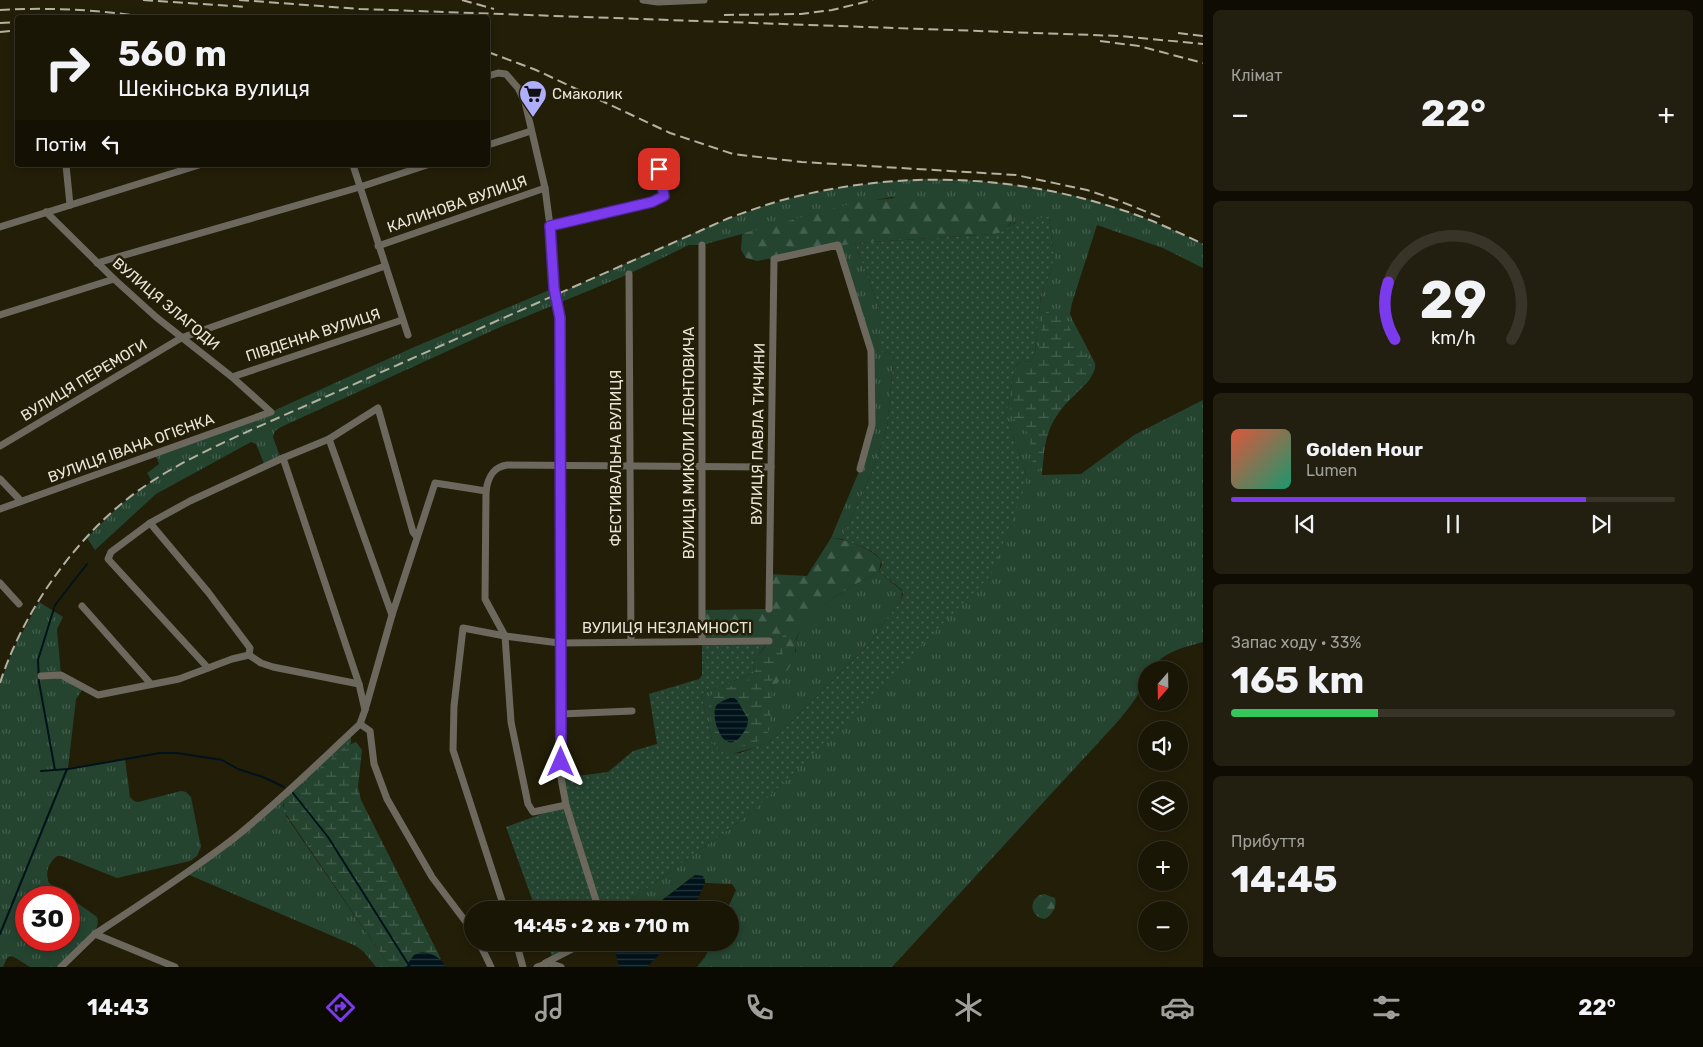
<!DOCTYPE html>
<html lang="uk">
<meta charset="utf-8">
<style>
:root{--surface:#1a1606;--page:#231f10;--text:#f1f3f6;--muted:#9f9f9b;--line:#383528;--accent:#7c3aed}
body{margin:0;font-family:Rubik,sans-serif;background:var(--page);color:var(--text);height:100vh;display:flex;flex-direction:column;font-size:19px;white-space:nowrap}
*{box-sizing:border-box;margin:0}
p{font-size:16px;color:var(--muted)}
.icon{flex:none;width:28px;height:28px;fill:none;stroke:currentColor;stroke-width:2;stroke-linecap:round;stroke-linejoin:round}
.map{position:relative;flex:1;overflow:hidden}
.details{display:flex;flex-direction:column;gap:10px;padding:10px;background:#0e0c03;width:500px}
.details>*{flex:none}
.top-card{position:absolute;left:15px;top:15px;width:475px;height:152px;border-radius:5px;box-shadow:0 2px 8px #0003,0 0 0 1px var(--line);background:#1a1606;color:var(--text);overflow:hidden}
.needle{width:32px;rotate:200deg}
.controls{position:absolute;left:1138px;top:661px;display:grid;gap:10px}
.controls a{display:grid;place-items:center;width:50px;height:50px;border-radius:50%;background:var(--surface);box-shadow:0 2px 8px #0003,0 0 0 1px var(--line);font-size:25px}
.speed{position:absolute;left:15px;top:886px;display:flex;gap:10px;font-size:25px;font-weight:700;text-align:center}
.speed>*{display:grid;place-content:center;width:65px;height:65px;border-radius:50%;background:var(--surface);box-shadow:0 2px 8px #0003,0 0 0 1px var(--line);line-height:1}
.speed .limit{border:8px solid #d22;background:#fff;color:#111}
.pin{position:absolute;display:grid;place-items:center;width:42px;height:42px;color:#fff;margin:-21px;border-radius:10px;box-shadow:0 2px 8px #0006}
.me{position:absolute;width:55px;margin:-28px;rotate:0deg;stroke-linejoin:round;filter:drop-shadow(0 0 4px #0008)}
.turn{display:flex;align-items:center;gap:18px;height:105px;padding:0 20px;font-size:22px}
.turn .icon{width:65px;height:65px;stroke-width:2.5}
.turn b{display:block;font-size:35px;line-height:42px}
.then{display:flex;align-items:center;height:48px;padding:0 20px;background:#0003;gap:10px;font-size:19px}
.big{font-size:38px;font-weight:700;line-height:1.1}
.details .tile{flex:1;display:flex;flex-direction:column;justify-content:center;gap:8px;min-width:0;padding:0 18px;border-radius:8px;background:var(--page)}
.details .dial{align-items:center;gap:0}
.dial svg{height:130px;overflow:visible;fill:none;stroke:var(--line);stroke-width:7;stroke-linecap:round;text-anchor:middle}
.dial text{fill:var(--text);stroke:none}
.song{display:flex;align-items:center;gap:15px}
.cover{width:60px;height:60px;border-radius:8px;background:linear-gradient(135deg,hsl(10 70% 55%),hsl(160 70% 35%))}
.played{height:5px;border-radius:2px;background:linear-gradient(90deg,var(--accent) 80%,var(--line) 80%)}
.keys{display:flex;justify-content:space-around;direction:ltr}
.heat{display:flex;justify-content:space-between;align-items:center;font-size:28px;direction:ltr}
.charge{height:8px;border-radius:4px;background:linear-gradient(90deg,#34c759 33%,var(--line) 0)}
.trip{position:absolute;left:464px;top:901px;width:275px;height:50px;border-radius:25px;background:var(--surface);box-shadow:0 2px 8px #0003,0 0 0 1px var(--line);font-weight:700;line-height:50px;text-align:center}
.tab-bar{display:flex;height:80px;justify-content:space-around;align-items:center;background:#0a0902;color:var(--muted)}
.tab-bar .icon{width:35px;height:35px}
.tab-bar .current{color:var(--accent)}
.tab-bar b{font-size:22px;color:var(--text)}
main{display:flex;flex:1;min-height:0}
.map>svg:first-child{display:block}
</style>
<main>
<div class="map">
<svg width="1203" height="967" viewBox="0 0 1203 967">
<defs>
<pattern id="grass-tufts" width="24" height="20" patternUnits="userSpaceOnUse" patternTransform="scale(1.25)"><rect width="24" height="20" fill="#244430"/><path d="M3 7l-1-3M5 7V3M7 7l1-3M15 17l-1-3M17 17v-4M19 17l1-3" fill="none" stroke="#445f4d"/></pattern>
<pattern id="forest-firs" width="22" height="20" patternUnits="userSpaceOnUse" patternTransform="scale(1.25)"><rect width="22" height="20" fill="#244430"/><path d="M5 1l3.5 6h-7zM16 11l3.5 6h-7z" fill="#445f4d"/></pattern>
<pattern id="wetland-marsh" width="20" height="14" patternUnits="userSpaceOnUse" patternTransform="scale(1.25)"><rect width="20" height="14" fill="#244430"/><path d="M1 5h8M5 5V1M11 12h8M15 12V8" fill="none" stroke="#445f4d"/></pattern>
<pattern id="garden-dots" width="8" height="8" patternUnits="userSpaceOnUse" patternTransform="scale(1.25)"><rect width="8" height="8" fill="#244430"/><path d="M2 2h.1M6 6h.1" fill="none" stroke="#445f4d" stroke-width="1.8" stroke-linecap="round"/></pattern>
<pattern id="water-rules" width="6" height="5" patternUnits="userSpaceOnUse" patternTransform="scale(1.25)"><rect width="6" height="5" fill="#01131a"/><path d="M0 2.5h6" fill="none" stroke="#26353b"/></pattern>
</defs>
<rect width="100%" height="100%" fill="#231e08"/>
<g fill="url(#grass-tufts)" fill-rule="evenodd">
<path d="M918 179C987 179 1053 187 1118 208 1147 218 1175 231 1203 244V268L1163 248 1097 225 1072 303 1070 314 1072 319 1095 363C1098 380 1065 401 1056 414 1044 432 1044 454 1042 475L1081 474 1134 435 1203 400V642C1183 648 1163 651 1152 670H1146C1146 688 1131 705 1120 719L892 967H697L705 957 712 943 730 942V910H727L736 890 732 884 705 883V879L692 877 661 901 647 910H617L751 813 796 771 1026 475 1006 416 1015 367 1020 362 1031 361 1035 353 1041 294 1051 271 1054 257 1049 217 1014 223 1005 232 1011 223 892 197 844 206 702 245H689L629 274 498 328 281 427 275 431 273 437 281 459 265 466 256 444 251 442 156 494 95 550 87 538 119 506 152 481 147 473 159 464 155 454 271 412 412 348 554 288 555 295 712 225 764 206 798 196 843 187 882 182Z"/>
<path d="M855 243 880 310V352L894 354 887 428 872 472 842 539 831 538 860 469 869 437 871 351 838 245Z"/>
<path d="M879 571 902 591 901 600 868 645 787 726 769 742 760 746 732 754H725L713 744 701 694 753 673 796 652C791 616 853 586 879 571Z"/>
<path d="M39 602 63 617 57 629 61 675 84 687 76 699 68 768 125 759 130 797 134 801 138 802 181 791 186 792 191 797 201 847 197 856 190 861 117 878 62 856H57C48 863 45 873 49 883L97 917C103 934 72 956 61 967H30L14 957 10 956 7 958 3 967H0V683L14 648ZM26 898H69V940H26Z"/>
<path d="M351 732V743L293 793 283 805 286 816 390 967H376L364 952 356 946 187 874 210 857Z"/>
</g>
<g fill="url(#forest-firs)">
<path d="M911 196 1001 201C1017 208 1013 220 1005 232L995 234 855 243 757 261 746 258 741 250 742 235 744 233 858 202Z"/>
<path d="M831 538C845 539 874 549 881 561L879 571C848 589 821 601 800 631 794 640 797 644 795 653 794 664 778 686 769 689L753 673 754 661 769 642 702 641V610L769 609V574L807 576Z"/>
<path d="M1044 894 1055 898C1057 907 1053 914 1045 919 1029 917 1028 897 1044 894Z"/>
</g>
<g fill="url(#wetland-marsh)">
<path d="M1052 310 1061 313 1091 365 1092 370 1090 379C1060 409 1045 421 1043 466L1039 470 1035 469C1030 459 1033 446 1028 435 1025 428 1018 423 1013 417 1005 405 1016 381 1022 369L1036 363 1038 359 1042 323 1046 312Z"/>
<path d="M786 632H789L790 636 772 681 770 727C765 745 745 744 729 748 725 747 722 745 719 741 713 732 706 705 711 695L714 692 747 681Z"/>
<path d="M356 742 362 750 358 787 361 800 441 959 423 958 411 967H390L283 810 285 801 293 793 346 746Z"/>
</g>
<g fill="url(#garden-dots)">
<path d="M1049 217 1054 257 1051 271 1041 294 1035 353 1031 361 1020 362 1015 367 1006 416 1026 475V484L991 575 796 771 751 813 617 910H536L506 827 566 805 561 778 608 772 633 751 657 744 649 694 699 679 702 675V641H769L754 661 753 673 701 694 713 744 725 754 740 753 769 742 787 726 868 645 901 600 903 594 902 590 879 571 882 564C880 550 853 544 842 539L872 472 887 428 894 354 880 352V310L855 243 995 234C1006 232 1010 224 1020 221 1029 218 1040 218 1049 217Z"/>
<path d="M547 942 580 943 552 957Z"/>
</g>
<g fill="url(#water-rules)">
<path d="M730 698H734L737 700 748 719C748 727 745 731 740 737 723 757 710 716 716 706 719 702 725 700 730 698Z"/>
<path d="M695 875 703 876 705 883 693 910H647L661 901Z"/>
<path d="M613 943V942L671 943 647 967H619Z"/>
<path d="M422 952C434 954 440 957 446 967H405L414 955Z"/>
</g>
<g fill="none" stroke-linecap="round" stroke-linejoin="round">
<g stroke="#01131a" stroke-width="2">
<path d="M55 770 39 682 38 660 55 605 87 564"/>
<path d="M41 771 68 769 160 753H177L222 760 238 769 263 777 284 787"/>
<path d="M293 793 328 837 410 967"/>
<path d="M0 934 67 769"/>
</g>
<g stroke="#6c685e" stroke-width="7">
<path d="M643 0 658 2 704 0"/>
<path d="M488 76 498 73 506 74 518 88 525 102 545 188 550 226 554 288 560 318 561 778 566 805 599 910"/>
<path d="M488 145 531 131"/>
<path d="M66 165 70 205"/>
<path d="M353 165 408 335"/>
<path d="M550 226 653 202 665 196 656 156"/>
<path d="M0 227 199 165"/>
<path d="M702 245V641"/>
<path d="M378 246 545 188"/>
<path d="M97 263 360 187 427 165"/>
<path d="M629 274 631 642"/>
<path d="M0 315 114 279"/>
<path d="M232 377 402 320"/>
<path d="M329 439 378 408 413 532 417 537"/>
<path d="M0 446 181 338 385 266"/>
<path d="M0 479 21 501"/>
<path d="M0 509 271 412 232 377 156 317 114 279 46 212"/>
<path d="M150 523 111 552 108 559 208 668"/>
<path d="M0 583 19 604"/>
<path d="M82 606 151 684"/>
<path d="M769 609 774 259 838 245 871 351 872 425 860 469"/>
<path d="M249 655 250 648 208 592 150 523 190 501 283 458"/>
<path d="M41 676 61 675 98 695 179 679 232 659 249 655 261 663 273 667 359 684 365 710 360 724"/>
<path d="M359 684 283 458 329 439 392 615"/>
<path d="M365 710 392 615 435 483 486 491"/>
<path d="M561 714 632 711"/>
<path d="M566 805 533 812 528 804 511 722 505 636 485 599 486 491C488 477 493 467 507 465L771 467"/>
<path d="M505 910 453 750 454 706 463 628 505 636 559 643 769 641"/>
<path d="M95 934C142 903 189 873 233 839 278 803 319 762 360 724L370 731 374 764 387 799 432 877 472 930"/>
<path d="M479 942 491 967"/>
<path d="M516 942 523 967"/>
<path d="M545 963 586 942"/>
<path d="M61 967 95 934 175 967"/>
<path d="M537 967 549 963 561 967"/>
</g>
<g stroke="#b4b1a1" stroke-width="2" stroke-dasharray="10 5" stroke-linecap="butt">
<path d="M143 0 247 7"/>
<path d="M239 0 360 9 1120 36 1203 44"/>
<path d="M462 0 494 9"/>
<path d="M0 10C51 7 103 10 153 18"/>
<path d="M724 15 801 14 832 10 873 0"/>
<path d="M0 23 18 22"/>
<path d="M0 32 18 30"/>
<path d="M1178 33 1203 36"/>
<path d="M1100 41 1139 46 1203 63"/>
<path d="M488 52 536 70 670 133 733 154 802 162 1016 175 1087 190 1117 200 1162 218"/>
<path d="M0 683C23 610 81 529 145 486 178 463 216 446 253 429L729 218C746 212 762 206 779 201 891 170 1009 173 1119 209 1148 218 1176 231 1203 244"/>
</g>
</g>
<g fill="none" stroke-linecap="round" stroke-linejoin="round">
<defs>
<path id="route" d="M561 762 560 318 554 288 550 226 652 202 664 196 659 169"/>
</defs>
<use href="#route" stroke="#51269a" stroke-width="12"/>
<use href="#route" stroke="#7c3aed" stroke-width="9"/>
</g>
<defs>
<symbol id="supermarket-pin" viewBox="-11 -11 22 30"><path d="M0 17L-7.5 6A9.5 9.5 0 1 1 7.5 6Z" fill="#afaefa" stroke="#231e08"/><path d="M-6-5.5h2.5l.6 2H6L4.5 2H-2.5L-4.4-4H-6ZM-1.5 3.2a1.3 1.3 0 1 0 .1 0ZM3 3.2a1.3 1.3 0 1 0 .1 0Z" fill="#111"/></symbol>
</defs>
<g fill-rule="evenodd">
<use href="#supermarket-pin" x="517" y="78" width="32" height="43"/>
</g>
<g text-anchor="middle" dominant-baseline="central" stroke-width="5" stroke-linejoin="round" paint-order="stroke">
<g font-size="15" fill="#e9e6d8" stroke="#231e08" text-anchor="start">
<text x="552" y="94">Смаколик</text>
</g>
<g font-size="15" fill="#e9e6d8" stroke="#231e08">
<text transform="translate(457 204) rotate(-19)">КАЛИНОВА ВУЛИЦЯ</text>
<text transform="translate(166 304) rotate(40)">ВУЛИЦЯ ЗЛАГОДИ</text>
<text transform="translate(313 335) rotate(-18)">ПІВДЕННА ВУЛИЦЯ</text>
<text transform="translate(84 380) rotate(-31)">ВУЛИЦЯ ПЕРЕМОГИ</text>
<text transform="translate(758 434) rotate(-89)">ВУЛИЦЯ ПАВЛА ТИЧИНИ</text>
<text transform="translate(689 443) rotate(-90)">ВУЛИЦЯ МИКОЛИ ЛЕОНТОВИЧА</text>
<text transform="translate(131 448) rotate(-20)">ВУЛИЦЯ ІВАНА ОГІЄНКА</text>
<text transform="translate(616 458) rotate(-90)">ФЕСТИВАЛЬНА ВУЛИЦЯ</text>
<text x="667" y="628">ВУЛИЦЯ НЕЗЛАМНОСТІ</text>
</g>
</g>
</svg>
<div class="controls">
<a><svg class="needle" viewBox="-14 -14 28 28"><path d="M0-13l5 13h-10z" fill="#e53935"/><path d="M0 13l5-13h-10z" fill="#9f9f9b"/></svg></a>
<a><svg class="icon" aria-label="sound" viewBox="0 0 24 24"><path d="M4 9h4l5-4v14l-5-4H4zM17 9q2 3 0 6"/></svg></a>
<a><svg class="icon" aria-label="layers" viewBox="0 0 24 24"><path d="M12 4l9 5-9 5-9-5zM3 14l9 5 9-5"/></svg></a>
<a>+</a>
<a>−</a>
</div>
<div class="speed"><div class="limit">30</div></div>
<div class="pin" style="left:659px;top:169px;background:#d93025"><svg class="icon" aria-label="arrive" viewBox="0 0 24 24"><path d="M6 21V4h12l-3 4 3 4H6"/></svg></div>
<svg class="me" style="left:561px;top:762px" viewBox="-20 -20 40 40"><path d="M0-17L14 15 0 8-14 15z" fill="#7c3aed" stroke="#fff" stroke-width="4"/></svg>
<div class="trip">14:45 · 2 хв · 710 m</div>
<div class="top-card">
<div class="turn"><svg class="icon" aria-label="right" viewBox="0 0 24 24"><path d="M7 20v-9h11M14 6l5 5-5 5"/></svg><div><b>560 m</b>Шекінська вулиця</div></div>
<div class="then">Потім<svg class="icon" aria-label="left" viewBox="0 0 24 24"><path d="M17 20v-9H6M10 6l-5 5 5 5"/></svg></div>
</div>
</div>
<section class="details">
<div class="tile"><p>Клімат</p>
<div class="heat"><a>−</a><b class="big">22°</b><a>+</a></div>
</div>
<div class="tile dial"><svg viewBox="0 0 100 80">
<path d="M14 69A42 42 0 1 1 86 69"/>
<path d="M14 69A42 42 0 0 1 10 34" stroke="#7c3aed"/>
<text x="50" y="56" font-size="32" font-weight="700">29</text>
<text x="50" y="72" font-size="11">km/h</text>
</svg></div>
<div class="tile">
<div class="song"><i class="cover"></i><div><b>Golden Hour</b><p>Lumen</p></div></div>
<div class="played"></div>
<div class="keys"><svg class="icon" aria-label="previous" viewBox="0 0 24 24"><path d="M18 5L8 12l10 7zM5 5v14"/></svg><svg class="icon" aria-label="pause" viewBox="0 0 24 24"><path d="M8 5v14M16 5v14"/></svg><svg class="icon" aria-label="next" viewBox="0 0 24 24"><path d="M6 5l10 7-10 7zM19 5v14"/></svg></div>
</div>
<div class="tile"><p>Запас ходу · 33%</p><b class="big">165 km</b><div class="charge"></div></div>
<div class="tile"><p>Прибуття</p><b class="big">14:45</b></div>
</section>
</main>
<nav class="tab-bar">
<b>14:43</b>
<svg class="icon current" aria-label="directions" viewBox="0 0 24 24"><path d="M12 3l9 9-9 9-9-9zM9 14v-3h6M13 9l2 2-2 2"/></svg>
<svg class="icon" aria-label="music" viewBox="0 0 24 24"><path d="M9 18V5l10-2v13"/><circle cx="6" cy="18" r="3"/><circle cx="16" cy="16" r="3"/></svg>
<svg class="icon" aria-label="phone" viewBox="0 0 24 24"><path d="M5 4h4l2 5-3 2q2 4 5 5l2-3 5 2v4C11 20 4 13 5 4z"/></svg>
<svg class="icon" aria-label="climate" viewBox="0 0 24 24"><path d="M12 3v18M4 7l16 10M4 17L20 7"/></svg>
<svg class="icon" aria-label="car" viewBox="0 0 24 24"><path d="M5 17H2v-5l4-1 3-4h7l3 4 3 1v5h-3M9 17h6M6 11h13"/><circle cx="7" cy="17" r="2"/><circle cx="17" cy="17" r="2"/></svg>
<svg class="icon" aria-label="filters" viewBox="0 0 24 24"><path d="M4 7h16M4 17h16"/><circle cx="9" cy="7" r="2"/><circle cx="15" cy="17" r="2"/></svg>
<b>22°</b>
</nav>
